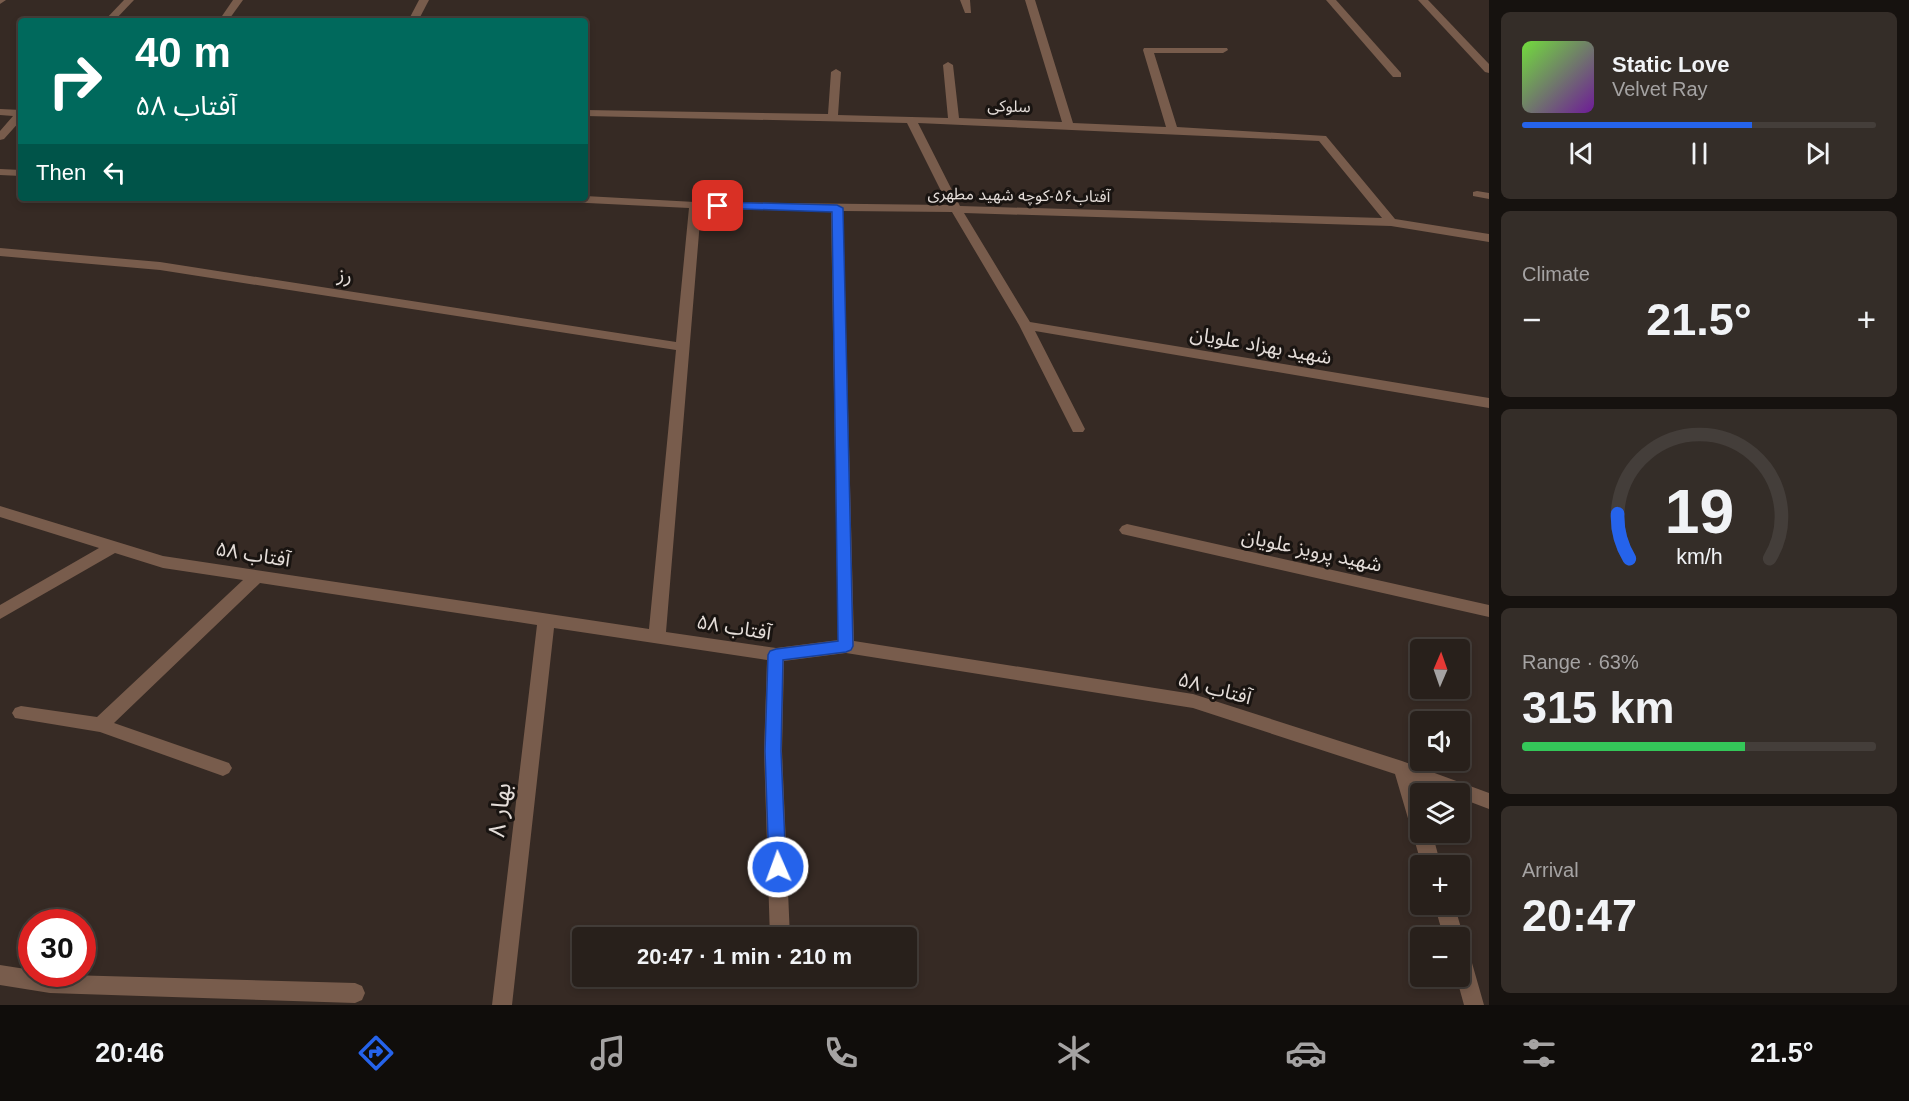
<!DOCTYPE html>
<meta charset="utf-8">
<style>
:root{--surface:#28201b;--page:#342d28;--text:#f1f3f6;--muted:#a5a3a3;--line:#443e3a;--accent:#2563eb}
body{margin:0;font-family:Helvetica,"Noto Sans Arabic",sans-serif;background:var(--page);color:var(--text);height:100vh;display:flex;flex-direction:column;font-size:22px;white-space:nowrap}
*{box-sizing:border-box;margin:0}
p{font-size:20px;color:var(--muted)}
.icon{flex:none;width:33px;height:33px;fill:none;stroke:currentColor;stroke-width:2;stroke-linecap:round;stroke-linejoin:round}
.map{position:relative;flex:1;overflow:hidden}
.panel{display:flex;flex-direction:column;gap:12px;padding:12px;background:#16120f;width:420px}
.panel>*{flex:none}
.guide{position:absolute;left:18px;top:18px;width:570px;height:183px;border-radius:6px;box-shadow:0 3px 9px #0003,0 0 0 2px var(--line);background:#00695c;color:#fff;overflow:hidden}
.needle{width:39px;rotate:2deg}
.buttons{position:absolute;left:1410px;top:639px;display:grid;gap:12px}
.buttons a{display:grid;place-items:center;width:60px;height:60px;border-radius:6px;background:var(--surface);box-shadow:0 3px 9px #0003,0 0 0 2px var(--line);font-size:30px}
.speed{position:absolute;left:18px;top:909px;display:flex;gap:12px;font-size:30px;font-weight:700;text-align:center}
.speed>*{display:grid;place-content:center;width:78px;height:78px;border-radius:50%;background:var(--surface);box-shadow:0 3px 9px #0003,0 0 0 2px var(--line);line-height:1}
.speed .limit{border:9px solid #d22;background:#fff;color:#111}
.pin{position:absolute;display:grid;place-items:center;width:51px;height:51px;color:#fff;margin:-26px;border-radius:12px;box-shadow:0 3px 9px #0006}
.me{position:absolute;width:66px;margin:-33px;rotate:358deg;stroke-linejoin:round;filter:drop-shadow(0 0 4px #0008)}
.turn{display:flex;align-items:center;gap:21px;height:126px;padding:0 18px;font-size:27px}
.turn .icon{width:78px;height:78px;stroke-width:2.5}
.turn b{display:block;font-size:42px;line-height:51px}
.then{display:flex;align-items:center;height:57px;padding:0 18px;background:#0003;gap:12px;font-size:22px}
.big{font-size:45px;font-weight:800;line-height:1.1}
.panel .widget{flex:1;display:flex;flex-direction:column;justify-content:center;gap:9px;min-width:0;padding:0 21px;border-radius:9px;background:var(--page)}
.panel .dial{align-items:center;gap:0}
.dial svg{height:156px;overflow:visible;fill:none;stroke:var(--line);stroke-width:7;stroke-linecap:round;text-anchor:middle}
.dial text{fill:var(--text);stroke:none}
.song{display:flex;align-items:center;gap:18px}
.cover{width:72px;height:72px;border-radius:9px;background:linear-gradient(135deg,hsl(100 70% 55%),hsl(280 70% 35%))}
.played{height:6px;border-radius:3px;background:linear-gradient(90deg,var(--accent) 65%,var(--line) 65%)}
.keys{display:flex;justify-content:space-around;direction:ltr}
.heat{display:flex;justify-content:space-between;align-items:center;font-size:33px;direction:ltr}
.charge{height:9px;border-radius:4px;background:linear-gradient(90deg,#34c759 63%,var(--line) 0)}
.trip{position:absolute;left:572px;top:927px;width:345px;height:60px;border-radius:6px;background:var(--surface);box-shadow:0 3px 9px #0003,0 0 0 2px var(--line);font-weight:800;line-height:60px;text-align:center}
.dock{display:flex;height:96px;justify-content:space-around;align-items:center;background:#100d0b;color:var(--muted)}
.dock .icon{width:42px;height:42px}
.dock .current{color:var(--accent)}
.dock b{font-size:27px;color:var(--text)}
main{display:flex;flex:1;min-height:0}
.map>svg:first-child{display:block}
</style>
<main>
<div class="map">
<svg width="1489" height="1005" viewBox="0 0 1489 1005">
<rect width="100%" height="100%" fill="#362a24"/>
<g fill="none" stroke-linecap="round" stroke-linejoin="round">
<g fill="#785c4c" fill-rule="evenodd">
<path d="M0 0H6L0 4Z"/>
<path d="M124 0H134L114 21H104Z"/>
<path d="M233 0H243L230 18H224L222 16Z"/>
<path d="M419 0H429L418 21H408Z"/>
<path d="M960 0H970L971 13H965Z"/>
<path d="M1025 0H1035L1073 123 1166 127 1143 50 1144 48H1227L1228 50 1223 53H1154L1177 127 1326 136 1395 219 1489 234V242L1391 226 964 213 1030 322 1489 398V408L1035 331 1085 429 1083 432H1073L1019 325 952 212 843 211 854 641 1193 694 1402 761 1489 793V809L1460 798V794H1447L1415 782 1420 800V832H1432L1441 866H1422L1395 774 1193 708 846 653 784 661 782 751 790 938H770L764 751 767 660 554 628 512 1005H492L537 625 260 583 114 723 229 763 232 768 229 773 223 776 100 732 15 718 12 713 15 708 21 706 97 717 243 580 163 568 115 553 0 619V605L99 548 0 517V506L163 556 649 629 676 350 160 270 0 256V248L160 262 676 342 689 208 547 201 541 198 585 196 695 202 948 205 907 123 585 116V110L828 114 831 72 836 69 841 72 838 115 948 118 943 65 948 62 953 65 959 118 1062 122ZM918 123 1319 141 1382 218 960 206ZM701 209 831 211 838 640 776 648 666 632Z"/>
<path d="M1326 0H1336L1401 73V77H1393Z"/>
<path d="M1418 0H1428L1489 64V73L1485 72Z"/>
<path d="M0 109 21 110V120L4 139 0 140V131L13 116 0 115Z"/>
<path d="M0 169 21 170V176L0 175Z"/>
<path d="M1477 191 1489 193V199L1473 196V192Z"/>
<path d="M1127 524 1489 605V617L1122 534 1119 530 1122 526Z"/>
<path d="M1434 904H1454L1464 938 1461 945 1460 938H1444Z"/>
<path d="M1460 946 1467 949 1470 956 1484 1005H1464L1456 976H1460Z"/>
<path d="M0 965 32 970V974L355 983 362 986 365 993 362 1000 355 1003 50 993 0 985Z"/>
</g>
</g>
<path fill="#2563eb" stroke="#184099" stroke-width="1.5" d="M718 202 837 205 843 208 853 646 851 650 846 652 783 660 781 751 786 867 784 873 778 875 771 873 769 867 765 751 768 655 770 651 776 649 838 641 832 212 715 208V203Z"/>
<g text-anchor="middle" dominant-baseline="central" stroke-width="6" stroke-linejoin="round" paint-order="stroke">
<g font-size="16" fill="#e5deda" stroke="#191411">
<text transform="translate(1009 106) rotate(2)">سلوکی</text>
<text transform="translate(1019 195) rotate(1)">آفتاب۵۶-كوچه شهيد مطهری</text>
</g>
<g font-size="20" fill="#e5deda" stroke="#191411">
<text transform="translate(345 275) rotate(9)">رز</text>
<text transform="translate(1261 345) rotate(10)">شهید بهزاد علویان</text>
<text transform="translate(1312 550) rotate(12)">شهید پرویز علویان</text>
<text transform="translate(253 554) rotate(9)">آفتاب ۵۸</text>
<text transform="translate(734 627) rotate(9)">آفتاب ۵۸</text>
<text transform="translate(1215 688) rotate(15)">آفتاب ۵۸</text>
</g>
<g font-size="24" fill="#e5deda" stroke="#191411">
<text transform="translate(499 810) rotate(-83)">بهار ۸</text>
</g>
</g>
</svg>
<div class="buttons">
<a><svg class="needle" viewBox="-14 -14 28 28"><path d="M0-13l5 13h-10z" fill="#e53935"/><path d="M0 13l5-13h-10z" fill="#a5a3a3"/></svg></a>
<a><svg class="icon" aria-label="sound" viewBox="0 0 24 24"><path d="M4 9h4l5-4v14l-5-4H4zM17 9q2 3 0 6"/></svg></a>
<a><svg class="icon" aria-label="layers" viewBox="0 0 24 24"><path d="M12 4l9 5-9 5-9-5zM3 14l9 5 9-5"/></svg></a>
<a>+</a>
<a>−</a>
</div>
<div class="speed"><div class="limit">30</div></div>
<div class="pin" style="left:718px;top:206px;background:#d93025"><svg class="icon" aria-label="arrive" viewBox="0 0 24 24"><path d="M6 21V4h12l-3 4 3 4H6"/></svg></div>
<svg class="me" style="left:778px;top:867px" viewBox="-20 -20 40 40"><circle r="17" fill="#2563eb" stroke="#fff" stroke-width="3"/><path d="M0-11L8 9 0 5-8 9z" fill="#fff"/></svg>
<div class="trip">20:47 · 1 min · 210 m</div>
<div class="guide">
<div class="turn"><svg class="icon" aria-label="right" viewBox="0 0 24 24"><path d="M7 20v-9h11M14 6l5 5-5 5"/></svg><div><b>40 m</b>آفتاب ۵۸</div></div>
<div class="then">Then<svg class="icon" aria-label="left" viewBox="0 0 24 24"><path d="M17 20v-9H6M10 6l-5 5 5 5"/></svg></div>
</div>
</div>
<section class="panel">
<div class="widget">
<div class="song"><i class="cover"></i><div><b>Static Love</b><p>Velvet Ray</p></div></div>
<div class="played"></div>
<div class="keys"><svg class="icon" aria-label="previous" viewBox="0 0 24 24"><path d="M18 5L8 12l10 7zM5 5v14"/></svg><svg class="icon" aria-label="pause" viewBox="0 0 24 24"><path d="M8 5v14M16 5v14"/></svg><svg class="icon" aria-label="next" viewBox="0 0 24 24"><path d="M6 5l10 7-10 7zM19 5v14"/></svg></div>
</div>
<div class="widget"><p>Climate</p>
<div class="heat"><a>−</a><b class="big">21.5°</b><a>+</a></div>
</div>
<div class="widget dial"><svg viewBox="0 0 100 80">
<path d="M14 69A42 42 0 1 1 86 69"/>
<path d="M14 69A42 42 0 0 1 8 46" stroke="#2563eb"/>
<text x="50" y="56" font-size="32" font-weight="700">19</text>
<text x="50" y="72" font-size="11">km/h</text>
</svg></div>
<div class="widget"><p>Range · 63%</p><b class="big">315 km</b><div class="charge"></div></div>
<div class="widget"><p>Arrival</p><b class="big">20:47</b></div>
</section>
</main>
<nav class="dock">
<b>20:46</b>
<svg class="icon current" aria-label="directions" viewBox="0 0 24 24"><path d="M12 3l9 9-9 9-9-9zM9 14v-3h6M13 9l2 2-2 2"/></svg>
<svg class="icon" aria-label="music" viewBox="0 0 24 24"><path d="M9 18V5l10-2v13"/><circle cx="6" cy="18" r="3"/><circle cx="16" cy="16" r="3"/></svg>
<svg class="icon" aria-label="phone" viewBox="0 0 24 24"><path d="M5 4h4l2 5-3 2q2 4 5 5l2-3 5 2v4C11 20 4 13 5 4z"/></svg>
<svg class="icon" aria-label="climate" viewBox="0 0 24 24"><path d="M12 3v18M4 7l16 10M4 17L20 7"/></svg>
<svg class="icon" aria-label="car" viewBox="0 0 24 24"><path d="M5 17H2v-5l4-1 3-4h7l3 4 3 1v5h-3M9 17h6M6 11h13"/><circle cx="7" cy="17" r="2"/><circle cx="17" cy="17" r="2"/></svg>
<svg class="icon" aria-label="filters" viewBox="0 0 24 24"><path d="M4 7h16M4 17h16"/><circle cx="9" cy="7" r="2"/><circle cx="15" cy="17" r="2"/></svg>
<b>21.5°</b>
</nav>
